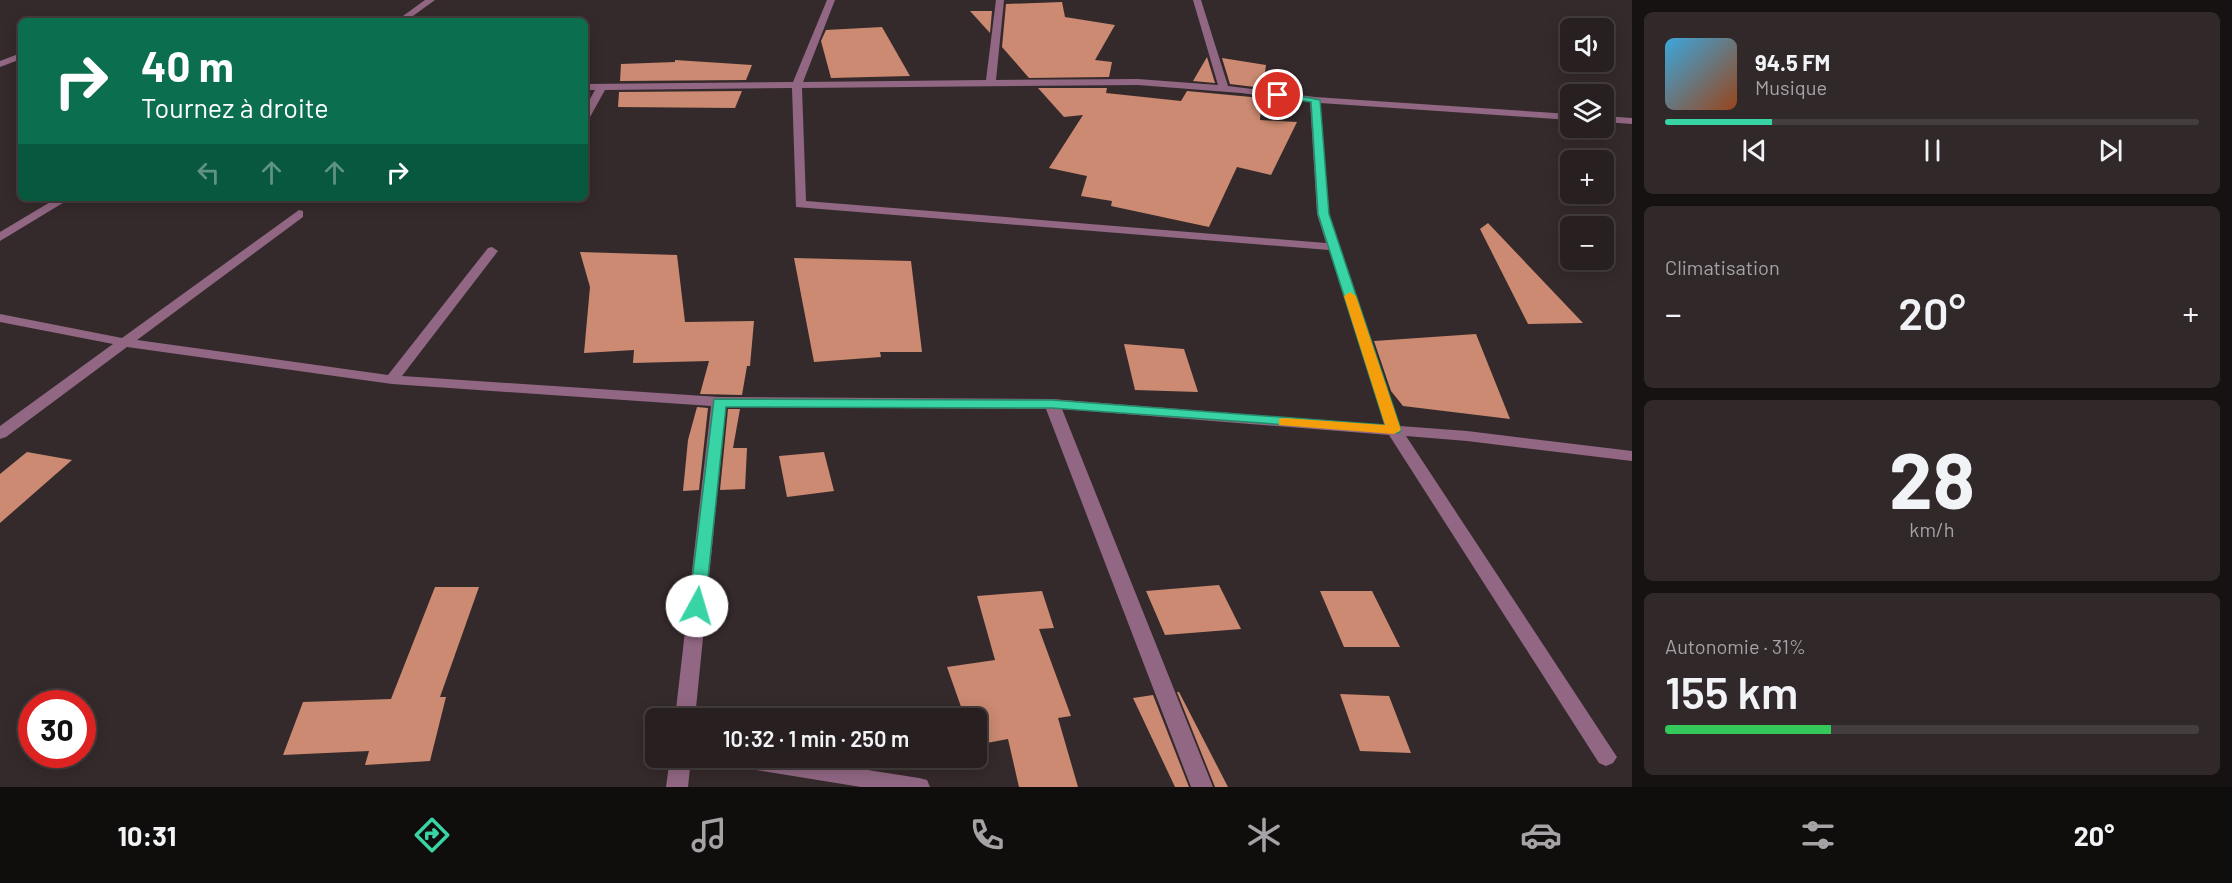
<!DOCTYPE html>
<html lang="fr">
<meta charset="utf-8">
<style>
:root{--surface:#282020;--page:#302829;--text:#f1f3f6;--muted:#a5a3a5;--line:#443e3e;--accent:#39d4a5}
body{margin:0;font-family:Barlow,sans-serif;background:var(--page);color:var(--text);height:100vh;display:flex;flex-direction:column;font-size:22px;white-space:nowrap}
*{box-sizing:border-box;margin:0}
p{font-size:20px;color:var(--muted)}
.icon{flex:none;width:33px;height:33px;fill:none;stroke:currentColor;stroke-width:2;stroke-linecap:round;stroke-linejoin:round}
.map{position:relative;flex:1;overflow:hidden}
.drawer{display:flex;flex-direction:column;gap:12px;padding:12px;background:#161212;width:600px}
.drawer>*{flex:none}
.top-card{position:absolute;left:18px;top:18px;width:570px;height:183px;border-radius:9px;box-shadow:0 3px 15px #0003,0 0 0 2px var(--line);background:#0b6e4f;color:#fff;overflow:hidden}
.fabs{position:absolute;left:1560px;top:18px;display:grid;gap:12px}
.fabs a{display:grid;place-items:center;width:54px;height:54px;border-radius:9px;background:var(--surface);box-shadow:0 3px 15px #0003,0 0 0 2px var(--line);font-size:30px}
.speed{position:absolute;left:18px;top:690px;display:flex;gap:12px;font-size:30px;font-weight:700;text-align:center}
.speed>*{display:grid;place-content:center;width:78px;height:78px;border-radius:50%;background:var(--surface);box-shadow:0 3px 15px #0003,0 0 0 2px var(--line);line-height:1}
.speed .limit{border:9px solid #d22;background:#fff;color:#111}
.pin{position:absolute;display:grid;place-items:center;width:51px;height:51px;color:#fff;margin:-26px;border:3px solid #fff;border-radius:50%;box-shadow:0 2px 6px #0007}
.me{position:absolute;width:66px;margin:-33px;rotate:6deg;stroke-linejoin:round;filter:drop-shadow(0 0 4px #0008)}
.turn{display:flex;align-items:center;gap:21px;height:126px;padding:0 24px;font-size:27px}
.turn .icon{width:78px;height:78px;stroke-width:2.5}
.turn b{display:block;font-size:42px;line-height:51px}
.lanes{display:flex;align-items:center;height:57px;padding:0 24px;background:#0003;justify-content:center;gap:30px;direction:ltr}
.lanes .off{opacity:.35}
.big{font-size:45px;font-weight:600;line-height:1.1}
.drawer .tile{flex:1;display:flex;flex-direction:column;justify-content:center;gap:9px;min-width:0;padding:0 21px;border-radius:9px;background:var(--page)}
.drawer .dial{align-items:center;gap:0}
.dial b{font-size:78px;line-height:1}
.song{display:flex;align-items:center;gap:18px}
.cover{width:72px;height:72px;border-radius:9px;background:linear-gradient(135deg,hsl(200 70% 55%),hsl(20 70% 35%))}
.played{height:6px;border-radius:3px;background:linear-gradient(90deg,var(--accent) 20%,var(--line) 20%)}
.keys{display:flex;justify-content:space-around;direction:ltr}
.heat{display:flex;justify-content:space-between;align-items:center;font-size:33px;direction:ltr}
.charge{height:9px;border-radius:4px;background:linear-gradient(90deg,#34c759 31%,var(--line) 0)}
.trip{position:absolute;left:645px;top:708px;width:342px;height:60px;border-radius:9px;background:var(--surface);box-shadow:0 3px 15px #0003,0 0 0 2px var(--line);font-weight:600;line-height:60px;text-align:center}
.tab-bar{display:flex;height:96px;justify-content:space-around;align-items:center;background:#100d0d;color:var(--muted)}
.tab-bar .icon{width:42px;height:42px}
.tab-bar .current{color:var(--accent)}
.tab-bar b{font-size:27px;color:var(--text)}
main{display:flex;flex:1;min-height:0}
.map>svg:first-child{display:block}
</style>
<main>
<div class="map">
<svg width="1632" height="787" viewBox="0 0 1632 787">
<rect width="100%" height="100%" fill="#352a2b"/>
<g fill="#cb8a71">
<path d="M1062 2 1065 17 1115 25 1095 60 1112 62 1109 77 1029 78 1002 47 1006 4Z"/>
<path d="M970 11H992L990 33Z"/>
<path d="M882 27 910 76 831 78 821 41 826 30Z"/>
<path d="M1207 57 1215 83 1193 81Z"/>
<path d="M1222 58 1266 65 1263 88 1230 84Z"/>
<path d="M675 60 752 65 746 80 620 81 621 64 675 62Z"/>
<path d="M1038 88H1107L1106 93 1181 101 1187 91 1262 98 1260 120 1297 122 1271 175 1237 167 1209 227 1111 206 1112 201 1081 196 1087 176 1049 168 1083 115 1064 117Z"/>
<path d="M742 91 735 108 618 107 619 92Z"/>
<path d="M1488 223 1583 323 1528 324 1480 229Z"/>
<path d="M580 252 677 255 685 322 754 321 750 366H747L742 395 700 394 709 361 633 363 634 350 584 353 590 287Z"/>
<path d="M794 258 911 261 922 352H880L881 357 814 362Z"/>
<path d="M1476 334 1510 419 1403 406 1391 391 1374 341Z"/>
<path d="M1124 344 1184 349 1198 392 1135 390Z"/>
<path d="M697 407 708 408 699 490 683 491 688 440Z"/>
<path d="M728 409H740L733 448H747L745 489 720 490Z"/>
<path d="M27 452 72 460 0 523V474Z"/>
<path d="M824 452 834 491 787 497 779 456Z"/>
<path d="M1219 585 1241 629 1165 635 1146 591Z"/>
<path d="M435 587H479L440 697H446L430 761 365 765 369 751 283 755 303 702 391 699Z"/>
<path d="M1042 591 1054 628 1039 629 1071 716 1058 718 1078 787H1019L1008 739 976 745V718H965L947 667 995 660 977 596Z"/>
<path d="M1320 591H1372L1400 647H1344Z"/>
<path d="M1177 692H1179L1228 787H1215Z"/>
<path d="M1340 694 1389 696 1411 753 1360 751Z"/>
<path d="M1153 695 1189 787H1175L1133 698Z"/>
</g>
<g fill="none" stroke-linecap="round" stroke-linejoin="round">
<g fill="#916783" fill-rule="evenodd">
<path d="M425 0H435L406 21H396Z"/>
<path d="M827 0H835L803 82 986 80 996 0H1004L996 80 1138 79 1218 85 1193 0H1201L1228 86 1315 97 1570 114V120L1320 103 1329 214 1400 426 1467 431 1632 451V461L1467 441 1406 436 1613 751 1617 757 1613 763 1606 766 1599 763 1389 435 1062 409 1213 787H1191L1046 409 726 407 695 718H675L711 406 392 384 127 347 6 437 0 439V426L113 344 0 322V314L122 338 299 210 303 211V217L137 340 388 375 488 248 492 247 498 251 402 376 719 397 1052 399 1385 425 1329 250 796 207 792 88 605 90 590 117 585 120V108L595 90H585V84L793 82ZM1138 85 1241 93 1310 102 1317 214 1326 243 806 201 802 88Z"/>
<path d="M21 53V59L0 67V61Z"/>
<path d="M1604 116 1632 118V124L1604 122Z"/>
<path d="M57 198H71L0 241V232Z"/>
<path d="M670 758H691L688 787H666Z"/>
<path d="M727 758H791L919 778 927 780 930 787H861L738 767 731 764Z"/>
</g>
</g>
<path fill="#39d4a5" stroke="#258a6b" stroke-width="1.5" d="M1278 92 1320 100 1329 214 1401 430 1399 433 1052 408 726 407 705 606 703 610H691L689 606 714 399 1052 400 1385 425 1318 214 1311 102 1275 97 1274 95Z"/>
<path fill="#f59e0b" d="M1350 292 1356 296 1401 430 1394 434 1279 425V419L1284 418 1385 425 1344 296Z"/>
</svg>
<div class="fabs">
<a><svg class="icon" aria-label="sound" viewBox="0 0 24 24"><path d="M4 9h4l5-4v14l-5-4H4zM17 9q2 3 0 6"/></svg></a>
<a><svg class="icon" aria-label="layers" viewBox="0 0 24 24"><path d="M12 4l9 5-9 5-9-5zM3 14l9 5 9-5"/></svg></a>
<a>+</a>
<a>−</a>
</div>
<div class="speed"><div class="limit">30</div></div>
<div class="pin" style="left:1278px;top:95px;background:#d93025"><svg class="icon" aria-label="arrive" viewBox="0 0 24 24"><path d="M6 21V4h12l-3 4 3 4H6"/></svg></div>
<svg class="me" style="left:697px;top:606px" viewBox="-20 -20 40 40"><circle r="19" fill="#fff"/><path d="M0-13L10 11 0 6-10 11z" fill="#39d4a5"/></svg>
<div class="trip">10:32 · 1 min · 250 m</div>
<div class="top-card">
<div class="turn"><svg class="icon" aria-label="right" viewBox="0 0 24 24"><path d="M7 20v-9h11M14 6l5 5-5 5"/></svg><div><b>40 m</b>Tournez à droite</div></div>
<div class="lanes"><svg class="icon off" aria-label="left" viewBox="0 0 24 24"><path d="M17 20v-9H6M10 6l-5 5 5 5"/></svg><svg class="icon off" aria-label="ahead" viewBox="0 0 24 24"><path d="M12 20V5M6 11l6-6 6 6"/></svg><svg class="icon off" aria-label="ahead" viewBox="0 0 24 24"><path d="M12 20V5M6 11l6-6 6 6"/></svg><svg class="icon" aria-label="right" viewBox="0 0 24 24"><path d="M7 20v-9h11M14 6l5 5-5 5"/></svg></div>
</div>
</div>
<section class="drawer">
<div class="tile">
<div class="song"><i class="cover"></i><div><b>94.5 FM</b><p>Musique</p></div></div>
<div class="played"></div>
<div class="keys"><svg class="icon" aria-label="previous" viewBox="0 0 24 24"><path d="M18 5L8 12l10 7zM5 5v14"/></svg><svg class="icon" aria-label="pause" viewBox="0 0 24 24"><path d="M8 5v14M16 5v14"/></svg><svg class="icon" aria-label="next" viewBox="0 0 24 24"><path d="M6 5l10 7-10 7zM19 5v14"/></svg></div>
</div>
<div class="tile"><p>Climatisation</p>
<div class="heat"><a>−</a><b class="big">20°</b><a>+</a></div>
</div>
<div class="tile dial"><b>28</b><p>km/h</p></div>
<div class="tile"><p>Autonomie · 31%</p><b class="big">155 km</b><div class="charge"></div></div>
</section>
</main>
<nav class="tab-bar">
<b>10:31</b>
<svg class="icon current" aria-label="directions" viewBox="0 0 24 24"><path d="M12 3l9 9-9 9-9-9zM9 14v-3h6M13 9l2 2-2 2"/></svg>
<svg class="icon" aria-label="music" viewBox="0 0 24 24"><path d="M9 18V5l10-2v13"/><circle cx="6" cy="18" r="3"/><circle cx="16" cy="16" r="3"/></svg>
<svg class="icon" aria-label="phone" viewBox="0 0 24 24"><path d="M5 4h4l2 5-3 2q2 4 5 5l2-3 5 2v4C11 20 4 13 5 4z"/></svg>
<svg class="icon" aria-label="climate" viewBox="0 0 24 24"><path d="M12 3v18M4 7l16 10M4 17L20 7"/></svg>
<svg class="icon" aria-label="car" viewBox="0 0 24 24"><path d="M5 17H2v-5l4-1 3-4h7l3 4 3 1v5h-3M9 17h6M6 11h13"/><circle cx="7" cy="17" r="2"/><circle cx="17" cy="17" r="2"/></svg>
<svg class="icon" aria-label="filters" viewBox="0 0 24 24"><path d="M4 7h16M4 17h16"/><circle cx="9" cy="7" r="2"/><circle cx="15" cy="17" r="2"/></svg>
<b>20°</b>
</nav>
